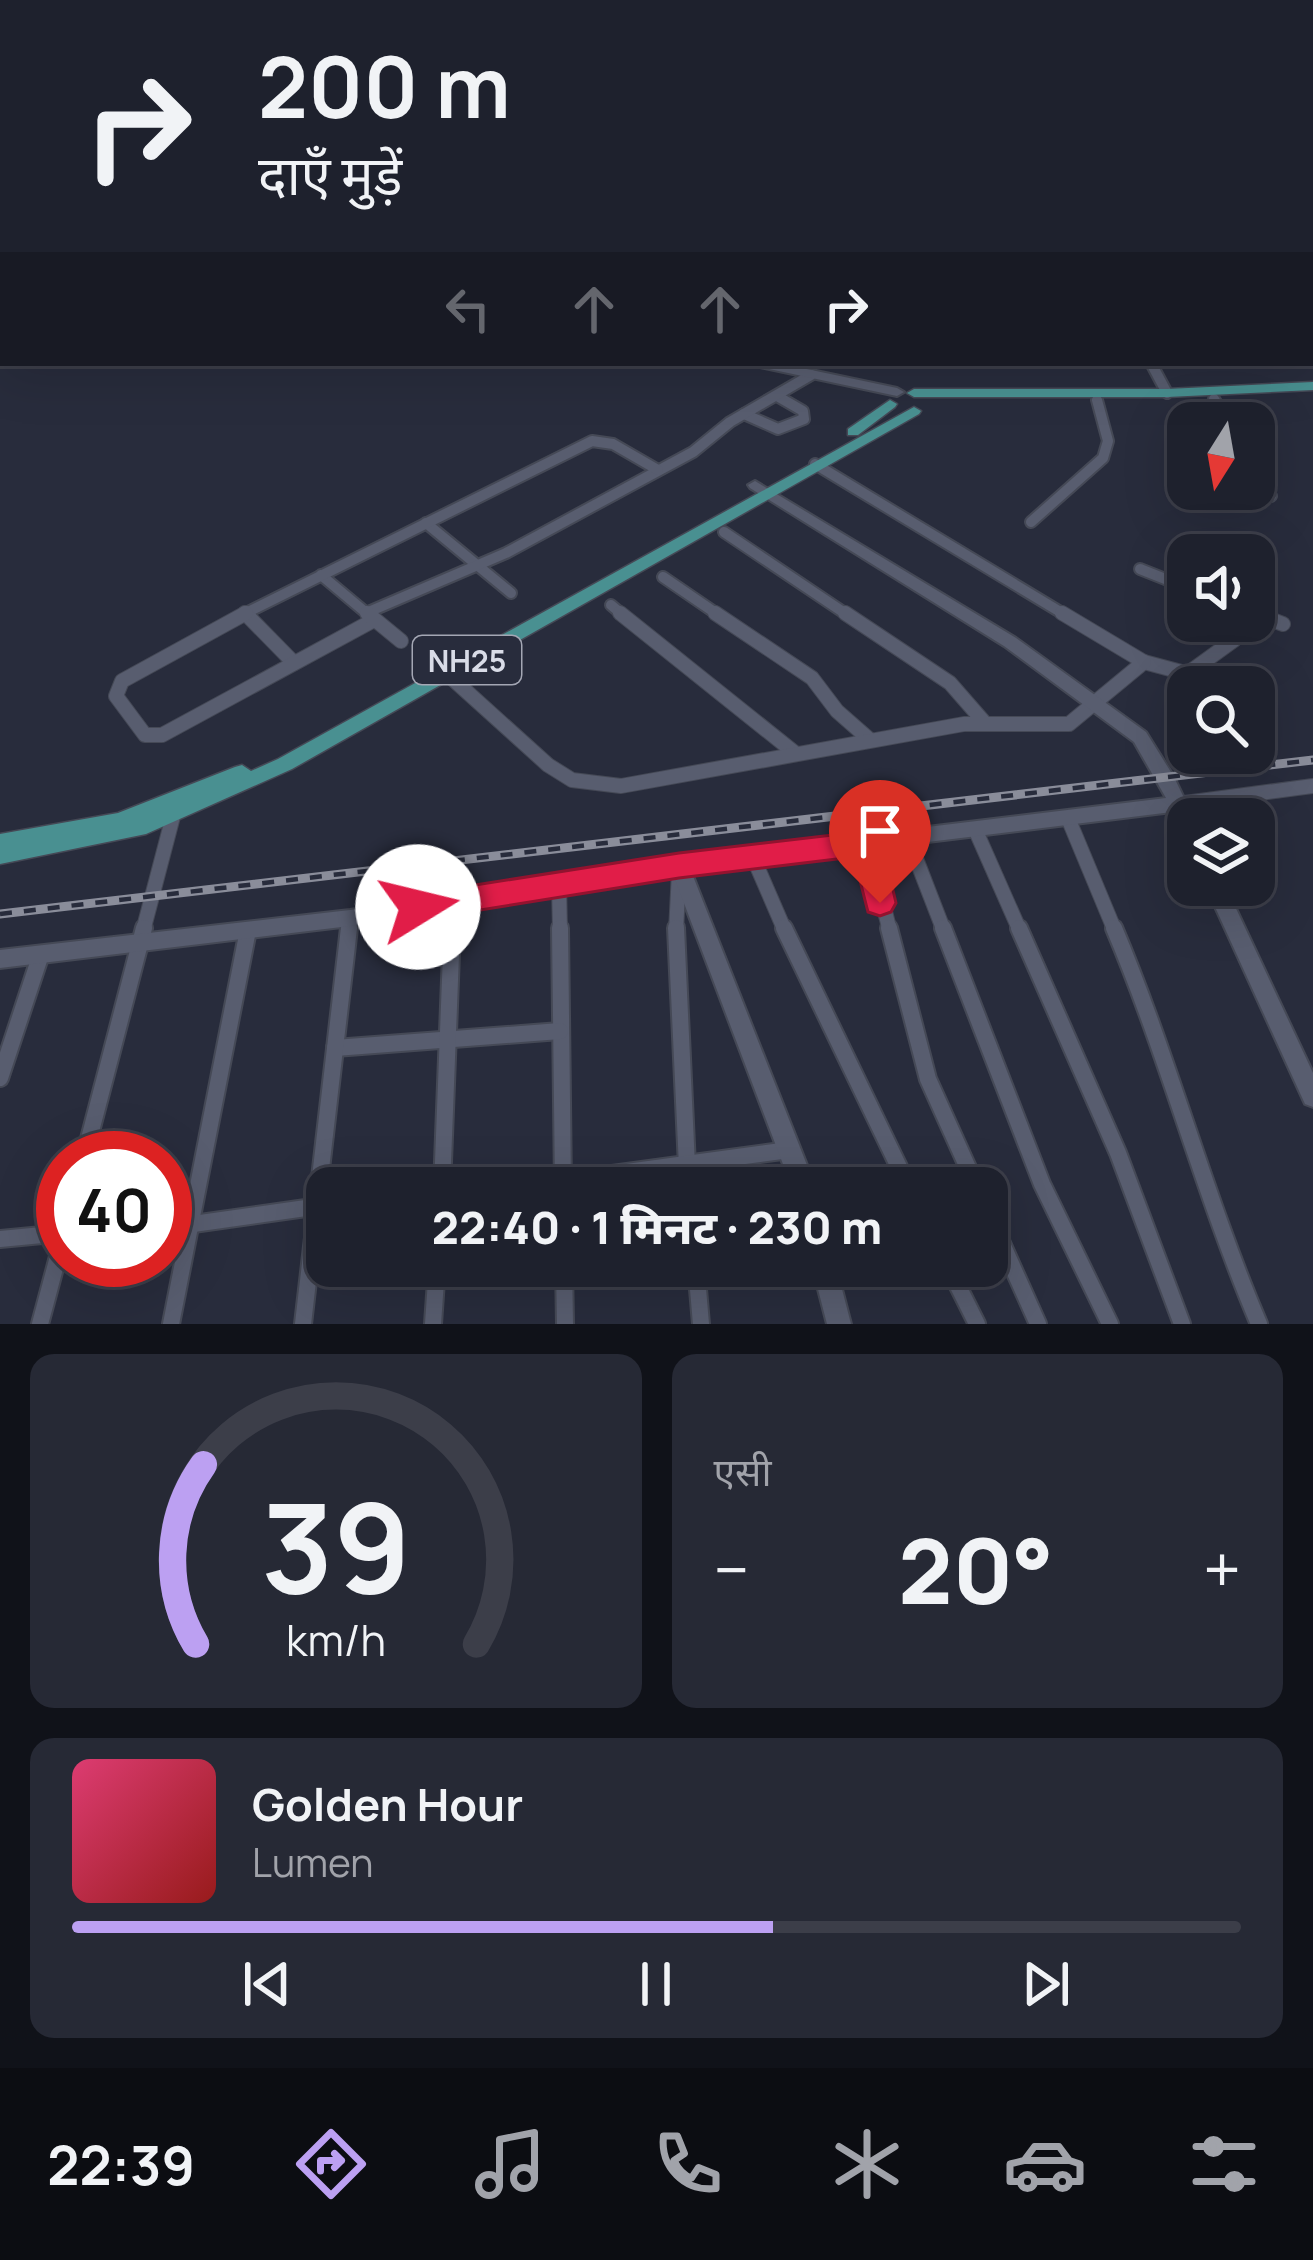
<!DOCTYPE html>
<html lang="hi">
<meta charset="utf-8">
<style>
:root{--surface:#1e212d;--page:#262935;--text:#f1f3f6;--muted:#a1a3aa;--line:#3c3e49;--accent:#bca0f2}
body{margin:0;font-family:Manrope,"Noto Sans Devanagari",sans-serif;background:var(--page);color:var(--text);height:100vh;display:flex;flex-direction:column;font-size:45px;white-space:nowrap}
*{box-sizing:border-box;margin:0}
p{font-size:39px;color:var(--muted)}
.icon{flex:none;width:66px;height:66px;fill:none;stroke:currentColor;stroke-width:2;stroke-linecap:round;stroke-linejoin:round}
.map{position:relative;height:1324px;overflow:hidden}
.details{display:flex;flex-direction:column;gap:30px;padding:30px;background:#101219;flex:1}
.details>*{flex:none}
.top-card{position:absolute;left:0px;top:0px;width:1314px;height:366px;box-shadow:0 12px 48px #0002,0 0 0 3px var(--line);background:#1e212d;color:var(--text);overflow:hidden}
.needle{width:78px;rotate:191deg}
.fabs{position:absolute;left:1167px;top:402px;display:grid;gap:24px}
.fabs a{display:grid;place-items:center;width:108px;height:108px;border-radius:24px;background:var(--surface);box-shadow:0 12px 48px #0002,0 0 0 3px var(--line);font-size:60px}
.speed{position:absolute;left:36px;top:1131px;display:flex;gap:24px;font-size:60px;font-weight:700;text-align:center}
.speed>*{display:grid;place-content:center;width:156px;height:156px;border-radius:50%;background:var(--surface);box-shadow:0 12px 48px #0002,0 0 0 3px var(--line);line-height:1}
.speed .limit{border:18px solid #d22;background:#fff;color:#111}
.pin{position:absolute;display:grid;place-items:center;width:102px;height:102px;color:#fff;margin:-123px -51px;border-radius:50% 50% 50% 0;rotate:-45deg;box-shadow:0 0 12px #0007}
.pin .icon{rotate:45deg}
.me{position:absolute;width:132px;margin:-66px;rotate:81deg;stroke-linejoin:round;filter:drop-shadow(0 0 9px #0008)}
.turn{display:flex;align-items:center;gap:42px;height:252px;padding:0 60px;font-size:54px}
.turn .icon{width:156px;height:156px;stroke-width:2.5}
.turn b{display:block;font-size:84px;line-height:102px}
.lanes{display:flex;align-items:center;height:114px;padding:0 60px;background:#0003;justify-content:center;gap:60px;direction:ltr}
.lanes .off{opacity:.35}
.big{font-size:90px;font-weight:800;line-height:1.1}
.details .widget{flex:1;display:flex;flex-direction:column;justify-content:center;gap:18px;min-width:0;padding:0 42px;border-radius:24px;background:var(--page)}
.details .dial{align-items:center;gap:0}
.dial svg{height:312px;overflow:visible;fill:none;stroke:var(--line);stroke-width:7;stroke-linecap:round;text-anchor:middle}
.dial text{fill:var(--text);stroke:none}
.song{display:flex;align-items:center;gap:36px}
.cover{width:144px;height:144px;border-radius:18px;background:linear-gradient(135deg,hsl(340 70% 55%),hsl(0 70% 35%))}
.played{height:12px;border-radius:6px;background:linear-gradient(90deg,var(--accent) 60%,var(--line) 60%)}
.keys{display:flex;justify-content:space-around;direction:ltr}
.heat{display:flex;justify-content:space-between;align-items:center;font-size:66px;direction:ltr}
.details .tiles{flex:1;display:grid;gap:30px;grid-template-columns:1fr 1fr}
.widget:last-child{grid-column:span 2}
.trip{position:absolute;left:306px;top:1167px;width:702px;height:120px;border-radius:24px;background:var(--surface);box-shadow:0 12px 48px #0002,0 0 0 3px var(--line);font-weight:800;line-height:120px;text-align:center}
.tabs{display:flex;height:192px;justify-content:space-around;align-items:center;background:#0c0d12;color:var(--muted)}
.tabs .icon{width:84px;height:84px}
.tabs .active{color:var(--accent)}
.tabs b{font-size:54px;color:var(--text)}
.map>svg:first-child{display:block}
</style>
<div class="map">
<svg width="1313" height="1324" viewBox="0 0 1313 1324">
<rect width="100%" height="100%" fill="#282c3c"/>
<path fill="#3f451c" d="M379 0H1313V166L1311 3H373Z"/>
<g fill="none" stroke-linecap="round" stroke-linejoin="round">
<defs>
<path id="street-far3" d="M74 3 79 0"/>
<g id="street-far2">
<path d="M1151 363 1167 393"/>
<path d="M1214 399 1228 423"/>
<path d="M744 414 778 429 804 419 803 411 777 396"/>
<path d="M815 464 1067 616"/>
<path d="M1254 467 1271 496"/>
<path d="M1031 522 1103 458 1108 441 1097 400"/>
<path d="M426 523 511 593"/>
<path d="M724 532 849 616"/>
<path d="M1140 569 1188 588"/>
<path d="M321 575 370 616"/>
<path d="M663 577 720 616"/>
<path d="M611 605 624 616"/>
<path d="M366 613 506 553 693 452 730 422 811 375"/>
<path d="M1254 613 1261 616"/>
<path d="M240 616 592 441 613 444 658 470"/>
</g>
<g id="street-far1">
<path d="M245 613 294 663"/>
<path d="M246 613 122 681 116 696 145 735H162L374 620"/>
<path d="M367 613 401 641"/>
<path d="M620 613 795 753"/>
<path d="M715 613 812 678 837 711 870 740"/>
<path d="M845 613 950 683 984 722"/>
<path d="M1254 613 1283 624"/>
<path d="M1144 662 1215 681 1251 685"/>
<path d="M445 672 548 765 572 780 621 786 964 724H1069L1144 662 1062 613"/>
<path d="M1187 674 1234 640 1232 630 1217 621"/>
<path d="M1177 804 1313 786"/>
<path d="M1068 818 1115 931"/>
<path d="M975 829 1020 931"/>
<path d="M908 838 944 931"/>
<path d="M867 843 890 931"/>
<path d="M753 857 785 931"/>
<path d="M559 885 560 931"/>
<path d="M143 931 176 805"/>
<path d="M349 931 350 918"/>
<path d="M452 931 453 902"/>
<path d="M676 931 679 872"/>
</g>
<g id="street">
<path d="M560 928 563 1188"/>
<path d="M676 928 688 1188"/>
<path d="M784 928 909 1188"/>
<path d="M889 928 928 1079 977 1188"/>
<path d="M943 928 1042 1184 1110 1324"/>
<path d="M1019 928 1118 1153 1182 1324"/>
<path d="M1114 928C1169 1058 1204 1195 1259 1324"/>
<path d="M335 1048 560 1031"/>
<path d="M0 1078 41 954"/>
<path d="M84 1158 144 928"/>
<path d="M442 1188 452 928"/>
<path d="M508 1188 789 1150"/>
<path d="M987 1210 1038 1324"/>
<path d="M165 1228 327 1205"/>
<path d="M0 1239 63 1233"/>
<path d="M564 1266 565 1324"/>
<path d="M696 1266 701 1324"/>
<path d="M948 1266 977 1324"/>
<path d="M40 1324 63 1238"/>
<path d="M171 1324 248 930"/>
<path d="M303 1324 349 928"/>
<path d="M433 1324 437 1266"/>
</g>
<g id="secondary">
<path d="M128 0H138L135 3H125Z"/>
<rect x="0" y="14" width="3" height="5"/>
<path d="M754 363H778L897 388 904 392 897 396 760 367Z"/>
<path d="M755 481 1016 638 1146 732 1174 777 1194 819H1188V834L1181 832 1172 812 691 871 816 1188H792L673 874 350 926 0 968V950L350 910 679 857 1166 798 1134 742 1004 646 750 488 748 485Z"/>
<path d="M1205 885H1225L1313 1073V1107L1305 1104Z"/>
<path d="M812 1266H836L851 1324H827Z"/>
</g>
<g id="primary">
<path d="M1313 382V390L1167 397H914L907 393 914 389H1167Z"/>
<path d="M890 400 897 404 895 407 858 435H848V429Z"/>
<path d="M914 407 921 411 919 414 292 769 146 834 0 864V834L118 813 235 767 242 765 251 771 278 759Z"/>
</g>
</defs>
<use href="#street-far3" stroke="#454956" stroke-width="8"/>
<use href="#street-far2" stroke="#454956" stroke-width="14"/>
<use href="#street-far1" stroke="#454956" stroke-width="16"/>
<use href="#street" stroke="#454956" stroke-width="20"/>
<use href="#secondary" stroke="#454956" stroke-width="4"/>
<use href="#primary" stroke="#454956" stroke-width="3"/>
<use href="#street-far3" stroke="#585d6f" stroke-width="6"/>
<use href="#street-far2" stroke="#585d6f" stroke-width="10"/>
<use href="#street-far1" stroke="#585d6f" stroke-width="14"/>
<use href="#street" stroke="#585d6f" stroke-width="16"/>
<use href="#secondary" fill="#585d6f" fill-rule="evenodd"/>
<use href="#primary" fill="#499091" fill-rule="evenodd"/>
<defs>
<path id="rail" d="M0 914 1313 760"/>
</defs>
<use href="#rail" stroke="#8a8d9a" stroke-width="9"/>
<use href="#rail" stroke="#282c3c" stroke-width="4.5" stroke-dasharray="12" stroke-linecap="butt"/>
</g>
<path fill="#e11d48" stroke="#92132f" stroke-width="3" d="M867 831 878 834 882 843 896 903 891 912 880 916 868 912 854 857 679 878 418 920 407 916 402 907 407 897 418 894 679 853Z"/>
<g text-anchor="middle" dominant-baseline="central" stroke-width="12" stroke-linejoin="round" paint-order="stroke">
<rect fill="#282c3c" stroke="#a4a7b4" stroke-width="3" x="413" y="636" width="108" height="48" rx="9"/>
<g font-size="30" font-weight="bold" fill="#d9dce7">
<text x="467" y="660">NH25</text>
</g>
</g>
</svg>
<div class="fabs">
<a><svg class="needle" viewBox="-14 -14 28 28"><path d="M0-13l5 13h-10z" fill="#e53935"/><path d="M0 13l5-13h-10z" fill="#a1a3aa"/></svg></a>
<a><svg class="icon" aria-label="sound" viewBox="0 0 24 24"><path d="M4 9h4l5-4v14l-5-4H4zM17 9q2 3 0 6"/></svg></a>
<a><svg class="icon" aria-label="search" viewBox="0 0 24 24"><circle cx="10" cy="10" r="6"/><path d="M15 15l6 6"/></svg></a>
<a><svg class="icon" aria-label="layers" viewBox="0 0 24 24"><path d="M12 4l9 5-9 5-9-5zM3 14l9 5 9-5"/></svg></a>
</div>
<div class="speed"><div class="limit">40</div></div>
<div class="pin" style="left:880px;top:903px;background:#d93025"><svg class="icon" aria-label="arrive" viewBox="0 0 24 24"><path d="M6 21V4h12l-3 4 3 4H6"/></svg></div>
<svg class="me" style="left:418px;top:907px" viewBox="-20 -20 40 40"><circle r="19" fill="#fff"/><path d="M0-13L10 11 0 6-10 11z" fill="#e11d48"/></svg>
<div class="trip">22:40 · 1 मिनट · 230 m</div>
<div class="top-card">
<div class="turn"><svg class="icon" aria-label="right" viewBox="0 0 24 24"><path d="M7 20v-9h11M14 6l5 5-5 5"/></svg><div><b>200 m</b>दाएँ मुड़ें</div></div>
<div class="lanes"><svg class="icon off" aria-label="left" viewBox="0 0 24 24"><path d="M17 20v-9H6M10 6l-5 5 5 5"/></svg><svg class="icon off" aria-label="ahead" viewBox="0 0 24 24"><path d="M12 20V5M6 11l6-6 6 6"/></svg><svg class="icon off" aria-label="ahead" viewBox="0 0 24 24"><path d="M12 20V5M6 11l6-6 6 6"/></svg><svg class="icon" aria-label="right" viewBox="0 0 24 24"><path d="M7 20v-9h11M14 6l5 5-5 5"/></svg></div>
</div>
</div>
<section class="details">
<div class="tiles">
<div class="widget dial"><svg viewBox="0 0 100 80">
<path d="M14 69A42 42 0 1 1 86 69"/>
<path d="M14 69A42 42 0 0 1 16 23" stroke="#bca0f2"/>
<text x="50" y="56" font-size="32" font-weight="700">39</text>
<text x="50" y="72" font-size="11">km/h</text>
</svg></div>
<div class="widget"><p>एसी</p>
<div class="heat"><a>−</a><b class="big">20°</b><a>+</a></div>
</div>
<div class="widget">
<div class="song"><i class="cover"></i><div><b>Golden Hour</b><p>Lumen</p></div></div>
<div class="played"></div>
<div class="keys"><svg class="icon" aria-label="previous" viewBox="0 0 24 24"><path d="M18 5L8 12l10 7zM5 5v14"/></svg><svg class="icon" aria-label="pause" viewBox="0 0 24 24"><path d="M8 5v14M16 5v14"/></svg><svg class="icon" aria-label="next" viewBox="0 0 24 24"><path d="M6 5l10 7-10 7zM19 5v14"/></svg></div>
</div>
</div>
</section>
<nav class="tabs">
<b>22:39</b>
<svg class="icon active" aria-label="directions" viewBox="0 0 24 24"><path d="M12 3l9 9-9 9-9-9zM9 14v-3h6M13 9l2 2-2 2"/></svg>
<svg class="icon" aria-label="music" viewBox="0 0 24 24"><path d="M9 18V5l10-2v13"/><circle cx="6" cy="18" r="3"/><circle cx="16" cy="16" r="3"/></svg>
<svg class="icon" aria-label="phone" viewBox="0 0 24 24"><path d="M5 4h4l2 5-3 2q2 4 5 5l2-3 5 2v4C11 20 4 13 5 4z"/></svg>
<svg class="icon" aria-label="climate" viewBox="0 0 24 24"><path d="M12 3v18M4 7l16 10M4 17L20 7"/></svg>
<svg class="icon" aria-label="car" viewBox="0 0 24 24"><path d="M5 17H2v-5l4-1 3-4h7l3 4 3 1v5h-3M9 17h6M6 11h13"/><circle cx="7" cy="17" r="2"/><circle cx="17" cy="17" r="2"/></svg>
<svg class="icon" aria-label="filters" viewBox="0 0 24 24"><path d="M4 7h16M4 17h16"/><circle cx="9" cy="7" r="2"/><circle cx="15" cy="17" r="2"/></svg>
</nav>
